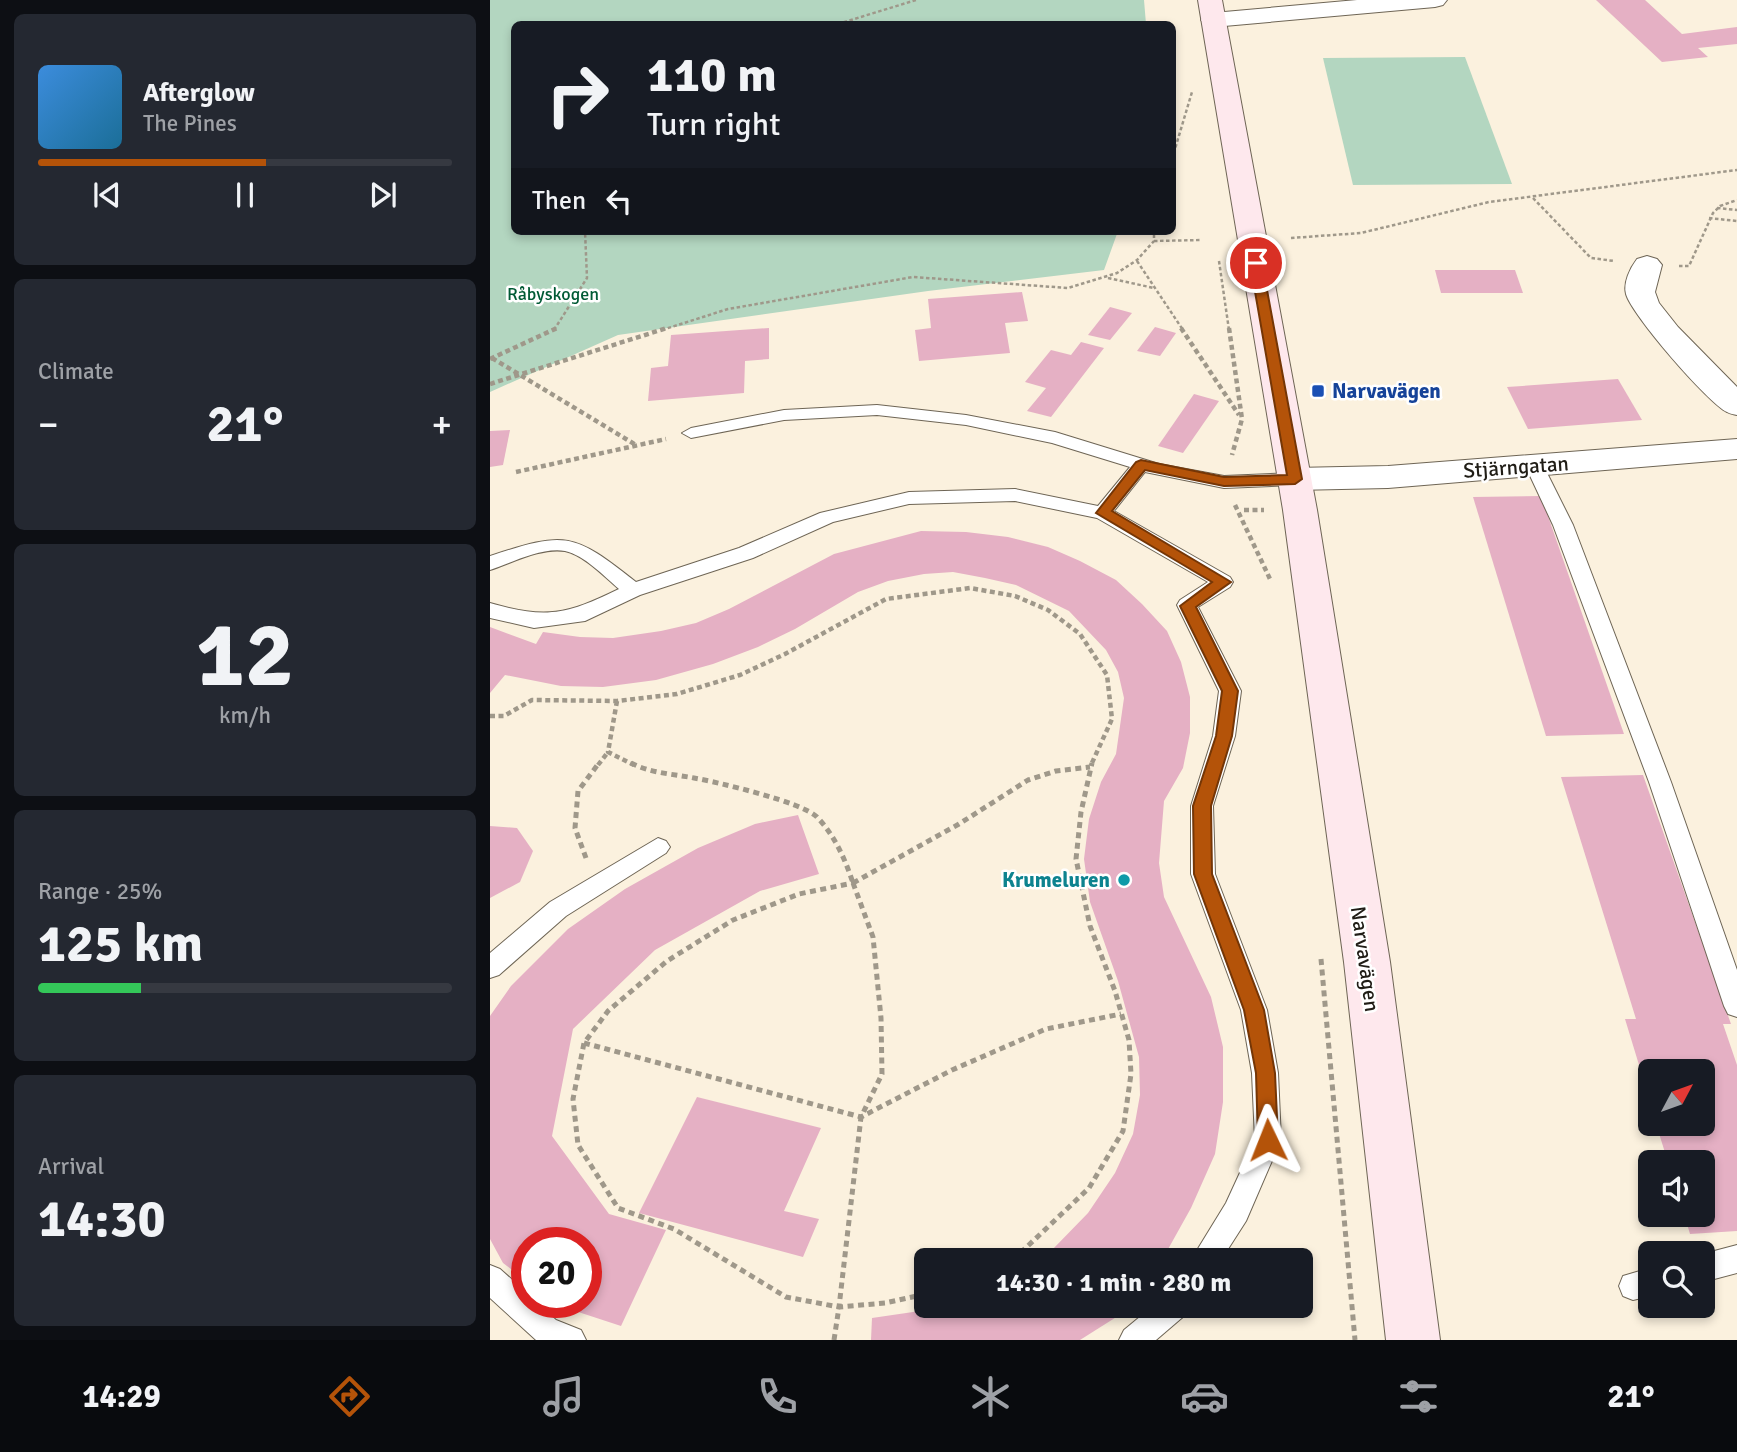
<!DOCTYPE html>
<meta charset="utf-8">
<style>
:root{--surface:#171b24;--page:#242831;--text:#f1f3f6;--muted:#9ea1a6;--line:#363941;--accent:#b45309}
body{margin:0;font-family:Signika,sans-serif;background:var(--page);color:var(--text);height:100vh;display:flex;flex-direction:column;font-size:26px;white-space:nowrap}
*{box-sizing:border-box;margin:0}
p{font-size:23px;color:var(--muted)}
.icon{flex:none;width:38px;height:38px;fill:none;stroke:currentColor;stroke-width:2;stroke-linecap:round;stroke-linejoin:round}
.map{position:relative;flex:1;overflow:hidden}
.drawer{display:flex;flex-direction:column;gap:14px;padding:14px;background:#0d0f14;width:490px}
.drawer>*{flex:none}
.banner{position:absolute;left:21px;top:21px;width:665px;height:214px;border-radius:10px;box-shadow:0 4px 10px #0003;background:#171b24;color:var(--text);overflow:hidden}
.needle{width:46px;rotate:49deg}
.controls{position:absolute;left:1148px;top:1059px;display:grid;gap:14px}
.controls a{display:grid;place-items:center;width:77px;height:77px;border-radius:10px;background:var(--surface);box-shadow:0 4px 10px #0003;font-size:35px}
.speed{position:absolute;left:21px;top:1227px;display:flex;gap:14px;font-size:35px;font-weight:700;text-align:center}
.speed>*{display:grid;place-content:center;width:91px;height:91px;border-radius:50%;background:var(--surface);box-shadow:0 4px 10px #0003;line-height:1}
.speed .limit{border:10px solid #d22;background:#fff;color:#111}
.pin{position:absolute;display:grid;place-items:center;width:60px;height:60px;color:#fff;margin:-30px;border:4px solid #fff;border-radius:50%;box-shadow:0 2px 7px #0007}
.me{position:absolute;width:77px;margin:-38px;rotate:358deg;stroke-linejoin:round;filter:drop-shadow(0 0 5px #0008)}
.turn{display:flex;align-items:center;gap:24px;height:147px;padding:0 21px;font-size:32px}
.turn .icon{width:91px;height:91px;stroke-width:2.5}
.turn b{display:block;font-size:49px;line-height:60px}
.then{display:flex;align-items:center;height:66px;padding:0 21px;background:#0003;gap:14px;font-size:26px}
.big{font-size:52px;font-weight:700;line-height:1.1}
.drawer .tile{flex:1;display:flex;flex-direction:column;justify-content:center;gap:10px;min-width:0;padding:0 24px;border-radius:10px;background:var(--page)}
.drawer .dial{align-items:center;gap:0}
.dial b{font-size:91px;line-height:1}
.song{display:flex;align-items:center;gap:21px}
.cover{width:84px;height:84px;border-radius:10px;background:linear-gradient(135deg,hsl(210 70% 55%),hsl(200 70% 35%))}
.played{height:7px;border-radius:4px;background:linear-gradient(90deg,var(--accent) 55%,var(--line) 55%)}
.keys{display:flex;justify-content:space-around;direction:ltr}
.heat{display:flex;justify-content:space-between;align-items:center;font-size:38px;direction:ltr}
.charge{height:10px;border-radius:5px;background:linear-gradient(90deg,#34c759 25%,var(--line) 0)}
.trip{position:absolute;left:424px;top:1248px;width:399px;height:70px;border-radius:10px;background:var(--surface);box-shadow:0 4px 10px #0003;font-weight:700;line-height:70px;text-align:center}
.dock{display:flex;height:112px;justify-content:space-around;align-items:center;background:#090b0e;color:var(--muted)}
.dock .icon{width:49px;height:49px}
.dock .on{color:var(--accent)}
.dock b{font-size:32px;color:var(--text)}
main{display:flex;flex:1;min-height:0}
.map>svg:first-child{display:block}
</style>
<main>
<section class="drawer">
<div class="tile">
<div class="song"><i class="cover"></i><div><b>Afterglow</b><p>The Pines</p></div></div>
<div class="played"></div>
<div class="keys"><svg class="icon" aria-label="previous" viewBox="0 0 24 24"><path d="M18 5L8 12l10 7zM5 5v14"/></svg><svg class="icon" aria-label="pause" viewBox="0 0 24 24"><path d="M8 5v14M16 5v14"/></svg><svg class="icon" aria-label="next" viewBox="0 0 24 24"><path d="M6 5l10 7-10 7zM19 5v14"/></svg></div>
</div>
<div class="tile"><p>Climate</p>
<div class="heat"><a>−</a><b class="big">21°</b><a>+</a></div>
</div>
<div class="tile dial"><b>12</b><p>km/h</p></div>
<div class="tile"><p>Range · 25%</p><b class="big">125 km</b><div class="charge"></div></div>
<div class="tile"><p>Arrival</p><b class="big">14:30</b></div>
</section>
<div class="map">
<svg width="1247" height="1340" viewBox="0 0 1247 1340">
<rect width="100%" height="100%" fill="#fbf1de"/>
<g fill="#b3d6c0">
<path d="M0 0H654L656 24H24V231H628L614 270 438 291 128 335 0 392Z"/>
<path d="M975 57 1022 184 863 185 833 58Z"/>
</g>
<g fill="#e5b0c4">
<path d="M1106 0H1155L1192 34 1247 27V44L1208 48 1218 57 1172 62Z"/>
<path d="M945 270H1025L1033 293H951Z"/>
<path d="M532 292 538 321 515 323 520 353 429 361 425 330 441 328 438 299Z"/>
<path d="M620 307 642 313 620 340 598 335Z"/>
<path d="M665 327 686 333 670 356 647 351Z"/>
<path d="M279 328V359L255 361 254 393 158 401 161 368 178 366 181 335Z"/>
<path d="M591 342 614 348 561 417 537 411 556 388 535 382 561 350 581 355Z"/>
<path d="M1128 379 1152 420 1038 429 1017 387Z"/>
<path d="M704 394 729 401 693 453 668 446Z"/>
<path d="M20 430 13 465 0 467V431Z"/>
<path d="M1051 496 1134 734 1056 736 983 497Z"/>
<path d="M431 531 476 532 518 537 558 547 590 561 626 580 652 604 677 631 691 662 700 697V733L693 768 674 801 669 863 674 897 721 997 733 1047V1102L725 1154 701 1208 672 1260H548L562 1250 598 1213 625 1173 643 1134 650 1095 649 1057 628 981 600 902 594 859 599 819 611 782 626 754 634 698 628 672 616 650 579 611 526 585 495 578 463 572 434 574 398 581 368 592 305 629 268 647 223 664 166 680 113 687 71 686 15 675 0 693V627L46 644 53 632 90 637 123 638 171 631 206 623 239 609 344 554Z"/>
<path d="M1153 775 1241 1024H1233L1247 1065V1231L1200 1234 1194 1214H1213V1162H1178L1166 1124H1213V1071H1160V1101L1135 1019H1146L1071 777Z"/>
<path d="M308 815 329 874 270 891 165 950 83 1029 62 1136 119 1214 176 1230 131 1326 70 1306 64 1302H96V1242H37V1281L13 1263 0 1239V1016L21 986 78 929 135 889 208 848 265 824Z"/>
<path d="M0 826 27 828 43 851 30 882 0 898Z"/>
<path d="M207 1097 331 1128 294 1211 329 1219 313 1257 149 1213Z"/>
<path d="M464 1306H636L628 1316 590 1340H381L382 1318Z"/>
</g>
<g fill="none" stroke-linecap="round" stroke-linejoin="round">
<defs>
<g id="lane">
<path d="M387 405 476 415 565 432 669 464 734 476 805 473 814 479 805 485 734 488 655 472 624 511 740 577 743 582 740 587 708 607 751 691 745 736 723 806 725 874 777 1010 788 1073 791 1140 756 1221 731 1260H701L736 1203 765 1140 762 1073 751 1010 701 874V806L723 736 729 691 687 605 690 600 718 582 607 518 525 501 419 504 343 522 263 558 150 595 95 621 44 628 0 618V603C56 619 76 615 129 589 114 576 94 555 75 551 51 547 22 563 0 570V556C76 531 83 532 146 582L249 548 330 513 419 492 525 489 608 506 640 467 562 443 476 425 387 415 294 420 201 438 192 433 201 428 294 410Z"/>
<path d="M1044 459 1053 465 1083 525 1181 782 1247 970V1017L1238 1014 1234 1006 1159 782 1063 525 1035 465Z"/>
<path d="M168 838 176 841 180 847 176 853 76 916 9 975 0 978V953L60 902Z"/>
<path d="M1247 1245V1273L1213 1282V1254Z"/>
<path d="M0 1265 10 1269 37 1293V1302H46L66 1320 91 1330 96 1340H46L0 1298Z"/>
<path d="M1160 1268V1296L1143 1300 1133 1296 1129 1286 1133 1276Z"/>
<path d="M663 1306H698L694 1316 666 1340H629L634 1330Z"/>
</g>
<g id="street">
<path d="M867 0H957L953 5 945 7 723 27 715 25 711 20 715 15 723 13Z"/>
<path d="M1157 256 1167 259 1172 265 1165 292 1169 303 1188 327 1247 387V415C1244 414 1240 414 1237 412 1218 403 1141 314 1136 294 1133 283 1140 268 1147 259Z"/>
<path d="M1247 439V459L898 488 805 490 793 487 788 479 793 471 805 468 898 466Z"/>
</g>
<path id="secondary" d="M708 0H732L827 510 900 962 950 1340H896L854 962 793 510Z"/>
</defs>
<use href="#lane" stroke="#6e6555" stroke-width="2"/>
<use href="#street" stroke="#6e6555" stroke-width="2"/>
<use href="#secondary" stroke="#6e6555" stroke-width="2"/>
<g stroke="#9f988a" stroke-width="2.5" stroke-dasharray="3.5 2.5" stroke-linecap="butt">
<path d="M348 24 426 0"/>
<path d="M682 159 702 92"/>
<path d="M1043 198 1101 258 1124 261"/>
<path d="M1227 208 1247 210"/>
<path d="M1219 218 1247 221"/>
<path d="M801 238 871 233 999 202 1247 170"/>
<path d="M664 241 712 240"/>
<path d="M647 261 693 330"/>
<path d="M729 261 739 330"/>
<path d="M1189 266H1199L1223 213 1230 206 1247 200"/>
<path d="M618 278 664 288"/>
<path d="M64 330 97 278 95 231"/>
<path d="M172 330 238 309 423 277 578 288 627 273 647 260 664 241V231"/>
</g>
<g stroke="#9f988a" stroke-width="4.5" stroke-dasharray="5 3.5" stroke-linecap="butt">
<path d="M691 328 749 415"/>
<path d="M739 328 752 419 742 455"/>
<path d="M2 358 146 445"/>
<path d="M0 359 67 328"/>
<path d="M0 384 177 328"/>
<path d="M26 472 176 439"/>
<path d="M745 505 780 579"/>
<path d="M754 510H774"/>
<path d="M127 701 118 752 144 765"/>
<path d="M0 716H14L42 700 127 701 187 694 250 675 295 654 396 599 480 588 525 596 558 610 590 634 617 675 622 719 601 765"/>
<path d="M108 765 118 752"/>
</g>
<g stroke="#9f988a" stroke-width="5" stroke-dasharray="6 4.5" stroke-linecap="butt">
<path d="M141 763C160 773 183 774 204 778 227 782 312 802 327 817 345 836 355 859 363 883"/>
<path d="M96 858 85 828 88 791 109 763"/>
<path d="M363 883 383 937 391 1018 392 1074 371 1117 349 1307 296 1297 184 1229 128 1208 88 1145 83 1099 94 1043 118 1011 177 961 243 920 309 894Z"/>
<path d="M363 883 469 824 538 780 566 771 600 767"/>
<path d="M831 959 865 1340"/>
<path d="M94 1043 371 1117 462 1070 556 1029 631 1014"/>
<path d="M523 1260 599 1188 633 1131 641 1074 639 1040 625 991 600 926 586 859 591 812 602 763"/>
<path d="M344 1340 349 1307 395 1303 436 1294"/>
</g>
<use href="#lane" fill="#fff" fill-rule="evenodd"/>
<use href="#street" fill="#fff" fill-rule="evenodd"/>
<use href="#secondary" fill="#fee8ed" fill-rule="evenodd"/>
</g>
<path fill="#b45309" stroke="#753606" stroke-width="2" d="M766 259 772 263 812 479 805 484 734 486 655 470 622 511 741 582 706 607 748 691 742 736 721 806 722 874 774 1010 785 1073 788 1140 785 1147 778 1149 771 1147 768 1140 766 1073 754 1010 704 874 703 806 726 736 732 691 690 606 722 582 606 513 646 462 651 460 734 477 797 475 760 263Z"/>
<rect fill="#1a4fb4" stroke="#fff" stroke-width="2.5" x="821" y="384" width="14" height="14" rx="3.5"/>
<circle fill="#0f9aa8" stroke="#fff" stroke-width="2.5" cx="634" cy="880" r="7"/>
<g text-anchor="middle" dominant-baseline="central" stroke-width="5" stroke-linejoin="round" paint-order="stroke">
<g font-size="18" fill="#005a35" stroke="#fff">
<text x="63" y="294">Råbyskogen</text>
</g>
<g font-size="21" font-weight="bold" fill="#164399" stroke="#fff" text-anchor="start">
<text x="842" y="391">Narvavägen</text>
</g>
<g font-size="21" fill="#201d16" stroke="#fff">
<text transform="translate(1026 467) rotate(-4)">Stjärngatan</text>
<text transform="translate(875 959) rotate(82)">Narvavägen</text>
</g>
<g font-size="21" font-weight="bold" fill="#0d838f" stroke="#fff" text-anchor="end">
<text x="620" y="880">Krumeluren</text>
</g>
</g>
</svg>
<div class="controls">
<a><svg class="needle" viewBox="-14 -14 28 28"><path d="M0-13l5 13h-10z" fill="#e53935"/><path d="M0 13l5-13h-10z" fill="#9ea1a6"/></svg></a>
<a><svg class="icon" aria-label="sound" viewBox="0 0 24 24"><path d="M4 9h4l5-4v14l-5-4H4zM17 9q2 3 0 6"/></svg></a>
<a><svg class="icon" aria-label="search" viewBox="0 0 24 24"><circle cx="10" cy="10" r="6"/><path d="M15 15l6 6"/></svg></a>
</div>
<div class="speed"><div class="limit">20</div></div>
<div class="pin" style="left:766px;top:263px;background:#d93025"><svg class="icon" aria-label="arrive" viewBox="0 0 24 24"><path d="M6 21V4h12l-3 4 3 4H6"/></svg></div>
<svg class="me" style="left:778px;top:1140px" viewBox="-20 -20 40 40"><path d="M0-17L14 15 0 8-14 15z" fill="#b45309" stroke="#fff" stroke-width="4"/></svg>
<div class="trip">14:30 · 1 min · 280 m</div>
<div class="banner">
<div class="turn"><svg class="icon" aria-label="right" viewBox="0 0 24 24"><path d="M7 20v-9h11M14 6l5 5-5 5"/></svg><div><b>110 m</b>Turn right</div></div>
<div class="then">Then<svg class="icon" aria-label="left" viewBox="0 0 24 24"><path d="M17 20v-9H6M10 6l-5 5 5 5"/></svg></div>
</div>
</div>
</main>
<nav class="dock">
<b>14:29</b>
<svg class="icon on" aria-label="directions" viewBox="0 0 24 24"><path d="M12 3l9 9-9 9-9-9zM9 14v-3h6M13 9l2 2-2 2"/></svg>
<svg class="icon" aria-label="music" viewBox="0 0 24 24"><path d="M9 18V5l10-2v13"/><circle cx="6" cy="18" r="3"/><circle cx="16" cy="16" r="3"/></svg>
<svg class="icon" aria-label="phone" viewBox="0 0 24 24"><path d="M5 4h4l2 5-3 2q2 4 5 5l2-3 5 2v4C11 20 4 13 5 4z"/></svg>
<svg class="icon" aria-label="climate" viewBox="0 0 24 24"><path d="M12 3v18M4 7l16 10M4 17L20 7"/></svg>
<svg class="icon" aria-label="car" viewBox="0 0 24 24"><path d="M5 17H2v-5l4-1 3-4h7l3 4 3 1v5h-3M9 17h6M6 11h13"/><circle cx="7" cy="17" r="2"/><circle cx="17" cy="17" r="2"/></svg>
<svg class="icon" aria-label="filters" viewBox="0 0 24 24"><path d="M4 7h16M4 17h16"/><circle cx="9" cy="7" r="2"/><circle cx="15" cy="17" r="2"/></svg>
<b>21°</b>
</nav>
